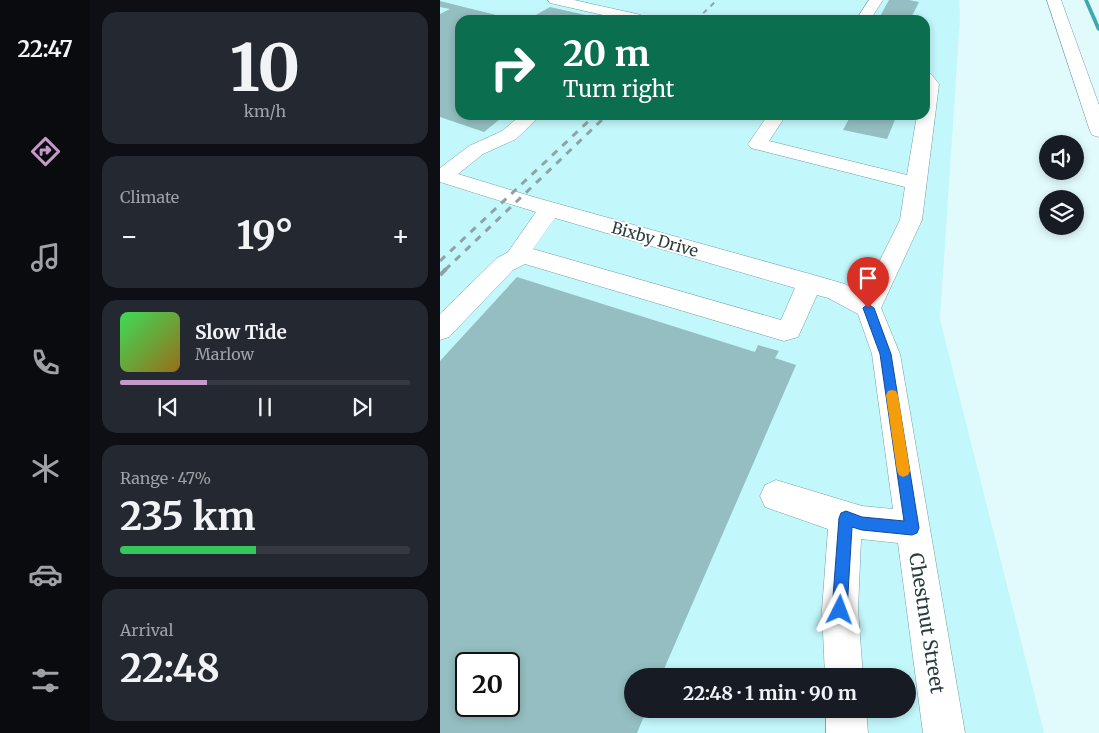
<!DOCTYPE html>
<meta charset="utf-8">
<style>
:root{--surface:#171b24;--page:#242831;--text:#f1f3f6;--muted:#9ea1a6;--line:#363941;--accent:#c599c9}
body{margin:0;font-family:Merriweather,serif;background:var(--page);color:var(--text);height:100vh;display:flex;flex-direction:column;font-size:19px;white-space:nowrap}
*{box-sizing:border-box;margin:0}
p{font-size:16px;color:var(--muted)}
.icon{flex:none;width:28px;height:28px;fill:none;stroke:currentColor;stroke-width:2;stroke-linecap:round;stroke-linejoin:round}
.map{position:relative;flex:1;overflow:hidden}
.sheet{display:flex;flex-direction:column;gap:12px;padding:12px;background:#0d0f14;width:350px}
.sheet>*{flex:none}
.hud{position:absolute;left:15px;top:15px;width:475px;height:105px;border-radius:15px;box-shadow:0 2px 8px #0003;background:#0b6e4f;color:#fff;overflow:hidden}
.controls{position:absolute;left:599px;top:135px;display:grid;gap:10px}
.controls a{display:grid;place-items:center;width:45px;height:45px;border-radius:50%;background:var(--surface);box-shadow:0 2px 8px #0003;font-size:25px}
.speed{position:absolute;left:15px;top:652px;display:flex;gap:10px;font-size:25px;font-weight:700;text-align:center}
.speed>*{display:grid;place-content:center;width:65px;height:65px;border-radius:50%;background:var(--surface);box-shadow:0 2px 8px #0003;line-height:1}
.speed .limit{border:2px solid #111;border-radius:8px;background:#fff;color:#111}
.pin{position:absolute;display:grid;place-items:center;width:42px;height:42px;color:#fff;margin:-51px -21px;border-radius:50% 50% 50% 0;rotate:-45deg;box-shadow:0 0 5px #0007}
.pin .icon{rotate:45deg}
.me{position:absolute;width:55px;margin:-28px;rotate:3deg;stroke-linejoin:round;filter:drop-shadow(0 0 4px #0008)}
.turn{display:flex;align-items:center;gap:18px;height:105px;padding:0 25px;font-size:22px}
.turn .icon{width:65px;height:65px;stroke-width:2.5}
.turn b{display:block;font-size:35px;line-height:42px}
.big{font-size:38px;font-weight:700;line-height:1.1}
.sheet .card{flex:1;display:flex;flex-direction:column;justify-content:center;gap:8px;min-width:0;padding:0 18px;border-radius:15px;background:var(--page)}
.sheet .dial{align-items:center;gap:0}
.dial b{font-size:65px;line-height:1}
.song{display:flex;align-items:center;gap:15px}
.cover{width:60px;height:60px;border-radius:8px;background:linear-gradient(135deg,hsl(130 70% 55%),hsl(40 70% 35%))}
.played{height:5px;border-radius:2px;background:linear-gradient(90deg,var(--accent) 30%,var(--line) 30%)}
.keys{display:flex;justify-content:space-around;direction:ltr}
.heat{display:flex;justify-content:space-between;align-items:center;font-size:28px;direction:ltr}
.charge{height:8px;border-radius:4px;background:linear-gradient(90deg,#34c759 47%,var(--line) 0)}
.trip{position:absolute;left:184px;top:668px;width:292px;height:50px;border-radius:25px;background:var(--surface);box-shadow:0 2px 8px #0003;font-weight:700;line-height:50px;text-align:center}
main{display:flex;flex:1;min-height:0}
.menu{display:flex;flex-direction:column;width:90px;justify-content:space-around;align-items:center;background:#090b0e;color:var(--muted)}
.menu .icon{width:35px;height:35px}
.menu .current{color:var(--accent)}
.menu b{font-size:22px;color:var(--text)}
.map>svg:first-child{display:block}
</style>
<main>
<nav class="menu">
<b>22:47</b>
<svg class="icon current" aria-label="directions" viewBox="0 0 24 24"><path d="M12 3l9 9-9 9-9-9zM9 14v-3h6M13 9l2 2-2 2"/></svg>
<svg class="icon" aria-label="music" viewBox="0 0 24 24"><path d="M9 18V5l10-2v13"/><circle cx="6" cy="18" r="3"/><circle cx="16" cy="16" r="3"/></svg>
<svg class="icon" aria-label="phone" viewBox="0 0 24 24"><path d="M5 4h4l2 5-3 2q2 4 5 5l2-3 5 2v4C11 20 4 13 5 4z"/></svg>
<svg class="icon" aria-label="climate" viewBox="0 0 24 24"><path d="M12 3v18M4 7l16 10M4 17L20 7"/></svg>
<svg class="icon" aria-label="car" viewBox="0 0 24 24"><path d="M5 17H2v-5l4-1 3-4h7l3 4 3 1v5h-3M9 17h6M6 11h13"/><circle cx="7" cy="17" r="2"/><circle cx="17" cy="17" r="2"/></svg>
<svg class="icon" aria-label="filters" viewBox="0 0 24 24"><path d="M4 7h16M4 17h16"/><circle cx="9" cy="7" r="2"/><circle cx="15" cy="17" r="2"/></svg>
</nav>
<section class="sheet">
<div class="card dial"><b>10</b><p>km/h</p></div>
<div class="card"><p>Climate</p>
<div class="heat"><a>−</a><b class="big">19°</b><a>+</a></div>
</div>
<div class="card">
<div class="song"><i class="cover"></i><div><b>Slow Tide</b><p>Marlow</p></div></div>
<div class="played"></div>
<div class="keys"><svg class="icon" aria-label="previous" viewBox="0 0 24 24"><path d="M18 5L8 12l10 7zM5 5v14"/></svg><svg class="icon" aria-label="pause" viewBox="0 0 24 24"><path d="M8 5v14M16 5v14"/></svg><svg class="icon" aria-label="next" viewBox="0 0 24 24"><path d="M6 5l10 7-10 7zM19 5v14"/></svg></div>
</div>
<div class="card"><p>Range · 47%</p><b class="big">235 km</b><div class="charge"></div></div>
<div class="card"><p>Arrival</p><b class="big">22:48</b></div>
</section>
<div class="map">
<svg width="659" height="733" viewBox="0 0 659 733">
<rect width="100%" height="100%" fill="#e1fafc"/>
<path fill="#c2f7fb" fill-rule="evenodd" d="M0 0H519L520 18 500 319 604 733H0ZM20 20H485V115H20ZM26 664H69V706H26ZM192 676H468V709H192Z"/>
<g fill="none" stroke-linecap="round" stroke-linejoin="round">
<path fill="#3fa7b0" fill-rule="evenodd" d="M644 0H648L659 25V31L657 30Z"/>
</g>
<g fill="#94bec1" fill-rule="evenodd">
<path d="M449 0H469L479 2 470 20H438Z"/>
<path d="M0 1 72 19 20 20V115H65L44 132 0 117V14L10 9 0 7Z"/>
<path d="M110 7 163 19V20H87Z"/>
<path d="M411 115H457L447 139 403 130Z"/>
<path d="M77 277 315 352 318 345 339 351 335 358 356 365 221 676H192V709H207L197 733H0V361ZM26 664H69V706H26Z"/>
</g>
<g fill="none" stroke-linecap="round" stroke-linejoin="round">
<defs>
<g id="minor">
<path d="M108 0H134L201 15 203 20H185L110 3Z"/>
<path d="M429 0H443L430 20H416Z"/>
<path d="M607 0H621L659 105V137L652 135 650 131Z"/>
<path d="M485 73 491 74 499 84 482 220 441 308 460 354 525 733H483L458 543 421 539 418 610 423 676H385L382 610 388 529 325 507 320 496 325 485 336 480 422 506 453 509 432 354 418 314 388 298 377 295 358 337 344 341 85 264 73 270 9 337 0 340V314L57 258 68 252 96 212 0 182V168L29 146 62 131 81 115H101L76 139 43 154 18 174 97 198 370 274 405 284 423 294 460 220 465 187 311 148 308 144 328 115H346L329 141 467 175 477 115H485ZM115 218 355 288 341 320 93 249Z"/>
<path d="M386 709H426L428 733H386Z"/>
</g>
</defs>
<use href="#minor" stroke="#779fa3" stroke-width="1"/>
<use href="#minor" fill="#fff" fill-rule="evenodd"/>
<g stroke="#8ea3a5" stroke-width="2" stroke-dasharray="5 5" stroke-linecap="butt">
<path d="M256 20 277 0"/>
<path d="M153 117 155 115"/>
<path d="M165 117 167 115"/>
</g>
<g stroke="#8ea3a5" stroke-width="3" stroke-dasharray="7 7" stroke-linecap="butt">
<path d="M0 261 154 116"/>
<path d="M5 270 166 116"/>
</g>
<path stroke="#8ea3a5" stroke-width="4" stroke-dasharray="9 9" stroke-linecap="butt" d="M0 275 6 269"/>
</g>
<path fill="#1a73e8" stroke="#114b97" d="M428 304 434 308 451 354 479 528 477 533 472 535 422 530 412 527 407 610 405 616 400 618 394 616 392 610 399 518 401 513 406 511 422 517 464 521 440 354 423 308Z"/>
<path fill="#f59e0b" d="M452 390 456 391 458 395 470 471 468 475 463 477 459 475 457 471 446 395 448 391Z"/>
<g text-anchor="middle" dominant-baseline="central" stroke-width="4" stroke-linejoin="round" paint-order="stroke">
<g font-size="16" fill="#2b3c3d" stroke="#fff">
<text transform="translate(215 239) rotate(16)">Bixby Drive</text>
</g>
<g font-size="19" fill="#2b3c3d" stroke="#fff">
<text transform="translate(487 623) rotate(81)">Chestnut Street</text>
</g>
</g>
</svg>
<div class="controls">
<a><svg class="icon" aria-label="sound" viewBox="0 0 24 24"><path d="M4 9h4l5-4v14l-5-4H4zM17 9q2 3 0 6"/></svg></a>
<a><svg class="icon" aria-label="layers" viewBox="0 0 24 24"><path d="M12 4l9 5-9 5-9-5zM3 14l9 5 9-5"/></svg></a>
</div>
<div class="speed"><div class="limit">20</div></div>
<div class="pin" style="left:428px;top:308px;background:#d93025"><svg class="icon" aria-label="arrive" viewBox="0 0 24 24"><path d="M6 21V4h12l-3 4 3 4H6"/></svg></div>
<svg class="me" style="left:400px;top:610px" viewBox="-20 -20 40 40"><path d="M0-17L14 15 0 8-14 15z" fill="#1a73e8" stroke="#fff" stroke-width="4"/></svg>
<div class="trip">22:48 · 1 min · 90 m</div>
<div class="hud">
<div class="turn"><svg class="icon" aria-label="right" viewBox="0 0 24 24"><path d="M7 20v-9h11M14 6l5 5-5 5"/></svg><div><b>20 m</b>Turn right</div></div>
</div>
</div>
</main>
